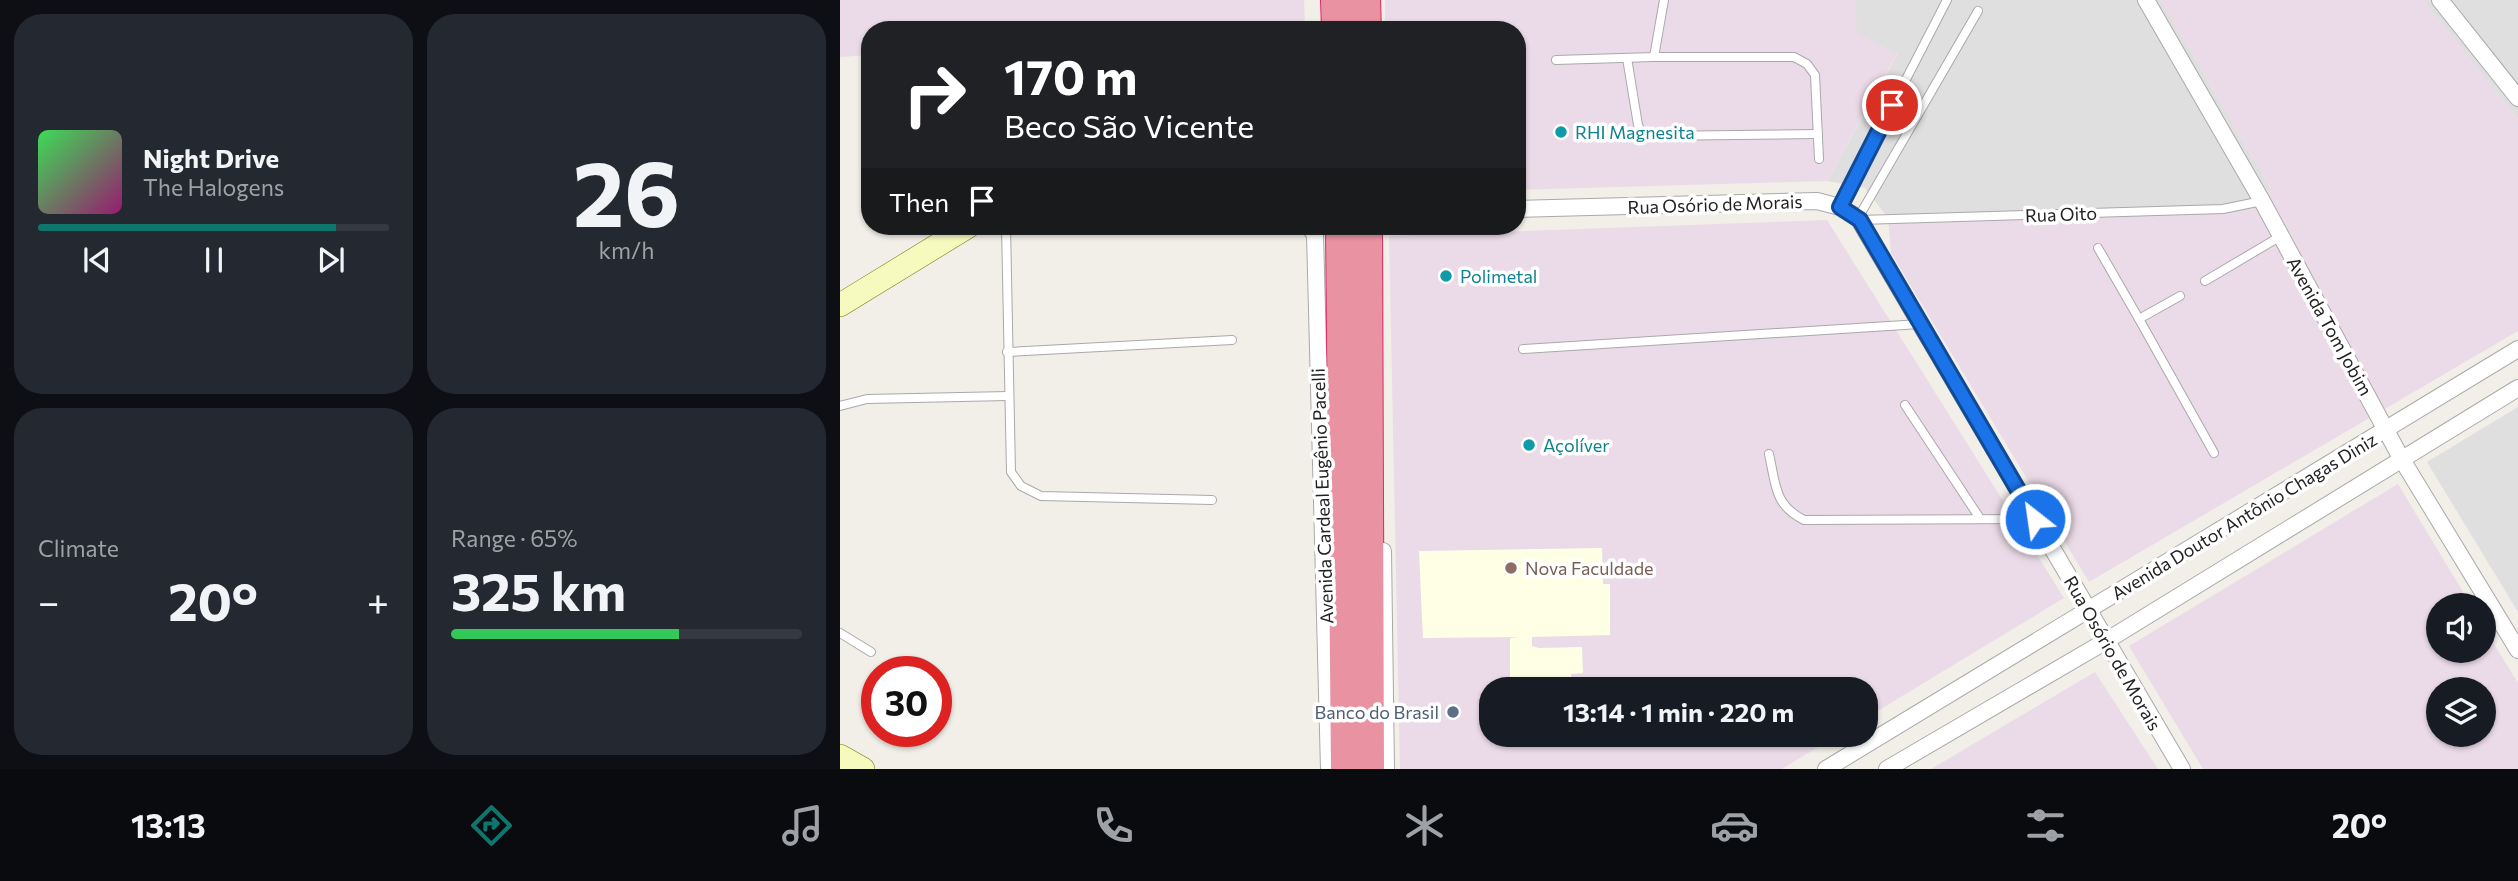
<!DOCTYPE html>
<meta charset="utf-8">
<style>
:root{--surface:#171b24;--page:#242831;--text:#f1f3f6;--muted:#9ea1a6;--line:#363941;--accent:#0f766e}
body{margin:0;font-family:Commissioner,sans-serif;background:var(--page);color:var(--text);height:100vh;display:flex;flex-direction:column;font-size:26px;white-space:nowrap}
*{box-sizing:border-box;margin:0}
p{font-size:23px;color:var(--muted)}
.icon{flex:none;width:38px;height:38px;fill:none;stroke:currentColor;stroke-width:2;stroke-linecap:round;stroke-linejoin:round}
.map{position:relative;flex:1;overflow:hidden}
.side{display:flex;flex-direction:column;gap:14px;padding:14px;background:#0d0f14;width:840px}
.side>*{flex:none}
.top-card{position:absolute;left:21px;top:21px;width:665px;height:214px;border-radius:28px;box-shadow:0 2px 5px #0004;background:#202124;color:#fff;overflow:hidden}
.controls{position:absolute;left:1586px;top:593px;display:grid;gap:14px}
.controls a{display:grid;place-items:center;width:70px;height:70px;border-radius:50%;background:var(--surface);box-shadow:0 2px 5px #0004;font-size:35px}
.speed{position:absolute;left:21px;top:656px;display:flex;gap:14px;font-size:35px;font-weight:700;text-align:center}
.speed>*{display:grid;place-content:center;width:91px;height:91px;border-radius:50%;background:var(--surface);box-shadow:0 2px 5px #0004;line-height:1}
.speed .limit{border:10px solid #d22;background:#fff;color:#111}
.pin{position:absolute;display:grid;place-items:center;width:60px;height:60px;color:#fff;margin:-30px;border:4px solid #fff;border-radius:50%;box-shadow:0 2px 7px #0007}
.me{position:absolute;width:77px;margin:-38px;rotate:330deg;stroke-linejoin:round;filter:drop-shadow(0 0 5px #0008)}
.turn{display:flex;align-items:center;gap:24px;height:147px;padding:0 28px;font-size:32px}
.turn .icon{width:91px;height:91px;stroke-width:2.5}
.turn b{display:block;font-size:49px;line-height:60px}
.then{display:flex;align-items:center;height:66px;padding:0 28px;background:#0003;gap:14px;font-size:26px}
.big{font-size:52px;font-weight:700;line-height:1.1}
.side .widget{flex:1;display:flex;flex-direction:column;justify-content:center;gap:10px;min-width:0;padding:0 24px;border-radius:28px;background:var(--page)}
.side .dial{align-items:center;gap:0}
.dial b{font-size:91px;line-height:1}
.song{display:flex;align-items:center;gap:21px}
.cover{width:84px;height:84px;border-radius:10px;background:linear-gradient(135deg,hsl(130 70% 55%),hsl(320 70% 35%))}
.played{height:7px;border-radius:4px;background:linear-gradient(90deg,var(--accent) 85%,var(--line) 85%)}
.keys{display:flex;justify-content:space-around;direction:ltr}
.heat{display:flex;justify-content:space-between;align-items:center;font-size:38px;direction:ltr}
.charge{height:10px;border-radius:5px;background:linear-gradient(90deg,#34c759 65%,var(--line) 0)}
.side .tiles{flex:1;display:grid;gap:14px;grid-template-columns:repeat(2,1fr)}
.trip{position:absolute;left:639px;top:677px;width:399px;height:70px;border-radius:28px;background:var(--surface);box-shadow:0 2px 5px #0004;font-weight:700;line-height:70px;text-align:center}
.menu{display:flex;height:112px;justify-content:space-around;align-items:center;background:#090b0e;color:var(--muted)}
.menu .icon{width:49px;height:49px}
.menu .current{color:var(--accent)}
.menu b{font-size:32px;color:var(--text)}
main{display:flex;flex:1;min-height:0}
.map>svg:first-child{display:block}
</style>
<main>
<section class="side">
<div class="tiles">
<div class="widget">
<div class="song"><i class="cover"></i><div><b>Night Drive</b><p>The Halogens</p></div></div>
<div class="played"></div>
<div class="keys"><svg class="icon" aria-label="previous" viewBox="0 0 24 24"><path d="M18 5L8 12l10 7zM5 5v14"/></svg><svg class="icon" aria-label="pause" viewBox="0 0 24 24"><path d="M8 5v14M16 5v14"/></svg><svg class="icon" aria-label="next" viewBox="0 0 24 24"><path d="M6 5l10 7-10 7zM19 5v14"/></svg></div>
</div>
<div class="widget dial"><b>26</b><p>km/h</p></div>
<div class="widget"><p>Climate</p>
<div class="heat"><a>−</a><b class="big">20°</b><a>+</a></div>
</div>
<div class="widget"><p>Range · 65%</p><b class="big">325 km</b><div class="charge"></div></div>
</div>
</section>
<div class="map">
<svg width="1678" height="769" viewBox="0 0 1678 769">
<rect width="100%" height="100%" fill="#f2efe9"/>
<g fill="#e0dfdf">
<path d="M1015 0H1321L1431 189 1398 213 1048 218 1025 188 987 181 1057 55 1016 33Z"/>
<path d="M1583 0H1678V119L1641 73Z"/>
<path d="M1678 407V612L1587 462Z"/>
</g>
<g fill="#ebdbe8" fill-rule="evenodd">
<path d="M0 0H464L465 30H30V55L0 57Z"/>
<path d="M545 0H1015L1017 33 1057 54 987 181 677 190V30H545Z"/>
<path d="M1321 0H1583L1678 119V331L1249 582 1051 253 1048 218 1398 213 1431 189Z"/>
<path d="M987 220 1224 598 1026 718V690H651V735H998L942 769H560L549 236Z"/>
<path d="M1558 484 1631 605 1598 606V651H1643V626L1678 683V769H1363L1289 646ZM1598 690H1643V735H1598Z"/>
<path d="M1255 672 1318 769H1091Z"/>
</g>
<path fill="#ffffe5" d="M762 548 763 584H770V635L692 637V646L699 648 742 647 743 673 731 674V689H670V638L679 637 583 638 579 551Z"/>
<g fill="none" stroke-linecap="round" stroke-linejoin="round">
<defs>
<g id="lane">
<path d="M814 57H954L967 64 975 75 979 159"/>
<path d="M787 58 798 125 801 132 810 136 978 134"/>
<path d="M716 60 814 57 824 0"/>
<path d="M1000 207 1107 0"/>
<path d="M1018 218 1138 11"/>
<path d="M1020 220 1383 209 1422 201"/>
<path d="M166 226 171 472 181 486 201 496 372 500"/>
<path d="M1258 248 1299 319"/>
<path d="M1365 281 1441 236"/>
<path d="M1340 296 1299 319 1374 453"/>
<path d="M683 349 1080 324"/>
<path d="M167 352 392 340"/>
<path d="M1065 405 1139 517"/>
<path d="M0 406 27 399 168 396"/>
<path d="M929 454C936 485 934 505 964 520L1195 519"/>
<path d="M0 633 31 652"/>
</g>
<g id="street">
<path d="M1306 0 1422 201 1561 458 1678 650"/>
<path d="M1600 0 1678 98"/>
<path d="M677 209 977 201 1000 207 1018 218 1342 769"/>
<path d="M468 226 475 234 489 769"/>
<path d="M543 551 546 769"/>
<path d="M986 769 1678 349"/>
<path d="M1047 769 1266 641 1678 388"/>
</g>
<g id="secondary">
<path d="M0 305 129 226"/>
<path d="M0 756 23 769"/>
</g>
<g id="highway">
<path d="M496 0 497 30"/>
<path d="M525 0 526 30"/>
<path d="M501 226 506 769"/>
<path d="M527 226 529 769"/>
</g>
</defs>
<use href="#lane" stroke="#a9a9a9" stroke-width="10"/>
<use href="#street" stroke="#a9a9a9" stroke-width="18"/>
<use href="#secondary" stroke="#707d05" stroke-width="24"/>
<use href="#highway" stroke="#dc2a67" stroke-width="32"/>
<use href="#lane" stroke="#fff" stroke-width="8"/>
<use href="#street" stroke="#fff" stroke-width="16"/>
<use href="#secondary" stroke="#f7fabf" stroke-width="23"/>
<use href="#highway" stroke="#e892a2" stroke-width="30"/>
</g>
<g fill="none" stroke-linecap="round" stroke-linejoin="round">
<defs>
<path id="route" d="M1052 105 1000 207 1020 220 1195 519"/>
</defs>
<use href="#route" stroke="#114b97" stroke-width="18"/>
<use href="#route" stroke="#1a73e8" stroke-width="12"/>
</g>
<g fill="#0f9aa8" stroke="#fff" stroke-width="2.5">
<circle cx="721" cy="132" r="7"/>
<circle cx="606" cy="276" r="7"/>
<circle cx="689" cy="445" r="7"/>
</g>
<circle fill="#8d6e63" stroke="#fff" stroke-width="2.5" cx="671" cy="568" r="7"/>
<circle fill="#5c6f8a" stroke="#fff" stroke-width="2.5" cx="613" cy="712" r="7"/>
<g text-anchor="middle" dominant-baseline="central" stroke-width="7" stroke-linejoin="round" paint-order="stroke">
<g font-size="18" fill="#0d838f" stroke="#fff" text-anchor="start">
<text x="735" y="132">RHI Magnesita</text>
<text x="620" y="276">Polimetal</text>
<text x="703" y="445">Açolíver</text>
</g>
<g font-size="18" fill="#222" stroke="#fff">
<text transform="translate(875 204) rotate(-2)">Rua Osório de Morais</text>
<text transform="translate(1221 214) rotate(-2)">Rua Oito</text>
<text transform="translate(1490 326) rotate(61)">Avenida Tom Jobim</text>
<text transform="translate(482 496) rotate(-92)">Avenida Cardeal Eugênio Pacelli</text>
<text transform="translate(1404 516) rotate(-31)">Avenida Doutor Antônio Chagas Diniz</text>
<text transform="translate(1273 653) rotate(60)">Rua Osório de Morais</text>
</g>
<g font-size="18" fill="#785e54" stroke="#fff" text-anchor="start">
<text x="685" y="568">Nova Faculdade</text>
</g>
<g font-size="18" fill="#4e5e75" stroke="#fff" text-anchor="end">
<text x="599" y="712">Banco do Brasil</text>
</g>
</g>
</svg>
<div class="controls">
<a><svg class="icon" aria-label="sound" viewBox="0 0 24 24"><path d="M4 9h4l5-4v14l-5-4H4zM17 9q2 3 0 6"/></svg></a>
<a><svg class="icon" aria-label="layers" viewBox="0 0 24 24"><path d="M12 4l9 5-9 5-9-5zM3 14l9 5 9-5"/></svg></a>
</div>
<div class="speed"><div class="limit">30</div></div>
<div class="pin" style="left:1052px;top:105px;background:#d93025"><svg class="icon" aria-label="arrive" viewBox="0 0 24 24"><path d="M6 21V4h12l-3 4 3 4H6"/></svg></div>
<svg class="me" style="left:1195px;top:519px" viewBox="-20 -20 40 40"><circle r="17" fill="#1a73e8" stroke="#fff" stroke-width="3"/><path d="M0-11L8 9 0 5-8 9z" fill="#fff"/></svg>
<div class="trip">13:14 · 1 min · 220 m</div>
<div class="top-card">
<div class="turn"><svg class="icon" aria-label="right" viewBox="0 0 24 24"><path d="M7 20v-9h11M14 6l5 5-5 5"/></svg><div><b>170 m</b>Beco São Vicente</div></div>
<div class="then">Then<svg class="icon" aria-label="arrive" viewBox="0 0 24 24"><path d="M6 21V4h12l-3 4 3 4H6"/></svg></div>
</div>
</div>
</main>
<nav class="menu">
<b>13:13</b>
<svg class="icon current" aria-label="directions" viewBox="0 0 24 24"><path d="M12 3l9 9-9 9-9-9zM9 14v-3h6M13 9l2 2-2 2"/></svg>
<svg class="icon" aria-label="music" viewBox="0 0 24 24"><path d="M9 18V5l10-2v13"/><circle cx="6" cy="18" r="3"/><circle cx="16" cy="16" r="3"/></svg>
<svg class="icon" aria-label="phone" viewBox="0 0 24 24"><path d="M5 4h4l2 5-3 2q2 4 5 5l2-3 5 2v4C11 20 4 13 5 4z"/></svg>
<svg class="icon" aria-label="climate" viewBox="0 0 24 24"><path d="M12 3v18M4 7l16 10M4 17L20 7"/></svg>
<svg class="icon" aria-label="car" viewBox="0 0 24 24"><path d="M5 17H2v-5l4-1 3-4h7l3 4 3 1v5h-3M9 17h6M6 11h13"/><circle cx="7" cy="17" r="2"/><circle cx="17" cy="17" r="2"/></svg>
<svg class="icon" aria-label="filters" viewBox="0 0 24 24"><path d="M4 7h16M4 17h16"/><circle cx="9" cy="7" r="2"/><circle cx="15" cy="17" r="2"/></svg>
<b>20°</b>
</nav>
